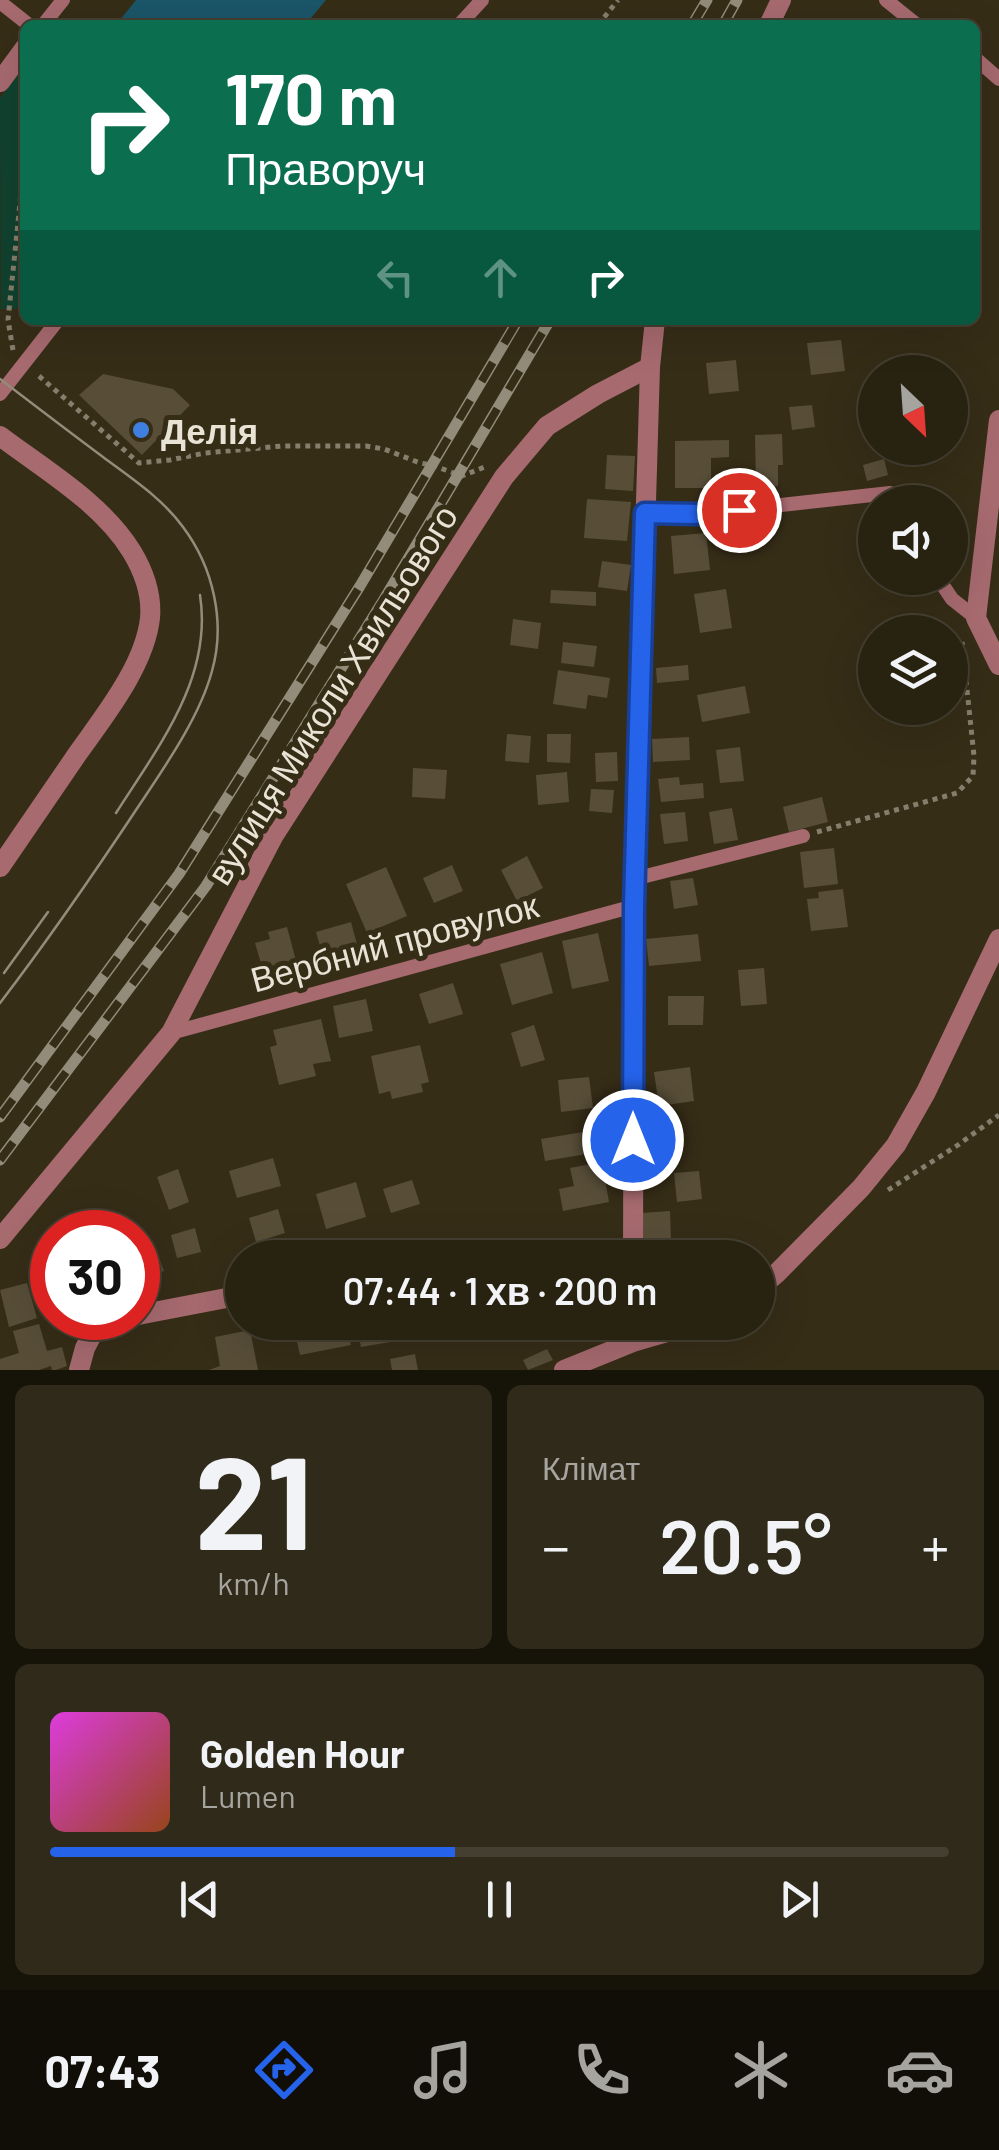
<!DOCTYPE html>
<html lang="uk">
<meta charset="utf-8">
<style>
:root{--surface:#282211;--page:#302a1a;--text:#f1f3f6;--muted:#a5a49f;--line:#443f31;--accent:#2563eb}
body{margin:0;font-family:Barlow,sans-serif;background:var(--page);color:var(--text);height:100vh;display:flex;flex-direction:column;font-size:38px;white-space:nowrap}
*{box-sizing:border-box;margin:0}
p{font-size:32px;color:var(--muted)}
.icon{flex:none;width:55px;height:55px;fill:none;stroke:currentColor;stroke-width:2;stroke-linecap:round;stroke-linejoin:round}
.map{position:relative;height:1370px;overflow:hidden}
.drawer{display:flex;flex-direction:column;gap:15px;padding:15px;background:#161309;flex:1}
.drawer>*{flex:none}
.banner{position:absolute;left:20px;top:20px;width:960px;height:305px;border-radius:15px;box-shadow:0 10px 40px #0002,0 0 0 2px var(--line);background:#0b6e4f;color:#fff;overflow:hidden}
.needle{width:65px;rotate:155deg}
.controls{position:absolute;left:858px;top:355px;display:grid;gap:20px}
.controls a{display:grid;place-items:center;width:110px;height:110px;border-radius:50%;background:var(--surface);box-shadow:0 10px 40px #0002,0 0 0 2px var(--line);font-size:50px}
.speed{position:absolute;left:30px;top:1210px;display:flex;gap:20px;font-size:50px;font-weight:700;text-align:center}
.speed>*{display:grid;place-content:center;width:130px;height:130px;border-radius:50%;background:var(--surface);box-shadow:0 10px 40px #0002,0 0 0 2px var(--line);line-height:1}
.speed .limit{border:15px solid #d22;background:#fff;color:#111}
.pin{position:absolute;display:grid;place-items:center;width:85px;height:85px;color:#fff;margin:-42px;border:5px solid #fff;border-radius:50%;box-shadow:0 2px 10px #0007}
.me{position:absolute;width:110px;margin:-55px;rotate:0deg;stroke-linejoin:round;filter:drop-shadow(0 0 8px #0008)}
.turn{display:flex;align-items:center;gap:35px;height:210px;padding:0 40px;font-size:45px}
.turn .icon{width:130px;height:130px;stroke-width:2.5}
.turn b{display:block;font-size:70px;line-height:85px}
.lanes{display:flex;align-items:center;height:95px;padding:0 40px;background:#0003;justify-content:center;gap:50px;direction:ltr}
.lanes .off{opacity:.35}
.big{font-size:75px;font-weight:600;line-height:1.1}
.drawer .widget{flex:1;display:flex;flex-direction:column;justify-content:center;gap:15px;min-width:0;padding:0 35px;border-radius:15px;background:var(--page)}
.drawer .dial{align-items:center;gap:0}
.dial b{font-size:130px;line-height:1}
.song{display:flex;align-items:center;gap:30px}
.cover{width:120px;height:120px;border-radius:15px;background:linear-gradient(135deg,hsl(300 70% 55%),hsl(20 70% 35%))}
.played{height:10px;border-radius:5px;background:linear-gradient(90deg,var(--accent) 45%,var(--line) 45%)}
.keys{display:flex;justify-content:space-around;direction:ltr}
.heat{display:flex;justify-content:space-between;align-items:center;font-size:55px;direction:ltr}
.drawer .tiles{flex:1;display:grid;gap:15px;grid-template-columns:1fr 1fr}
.widget:last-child{grid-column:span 2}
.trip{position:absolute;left:225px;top:1240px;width:550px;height:100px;border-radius:50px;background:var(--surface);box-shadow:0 10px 40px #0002,0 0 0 2px var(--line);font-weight:600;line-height:100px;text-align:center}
.tab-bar{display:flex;height:160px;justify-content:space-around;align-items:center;background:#100e07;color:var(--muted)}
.tab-bar .icon{width:70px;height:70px}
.tab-bar .selected{color:var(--accent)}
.tab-bar b{font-size:45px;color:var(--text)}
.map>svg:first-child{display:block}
</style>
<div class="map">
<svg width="999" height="1370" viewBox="0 0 999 1370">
<rect width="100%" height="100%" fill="#362d17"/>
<path fill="#11422f" d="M25 66V305L15 309H1L0 98Z"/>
<path fill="#1b5569" d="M136 0H326L305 25H116Z"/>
<g fill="#584e38">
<path d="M841 340 845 371 811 375 807 343Z"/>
<path d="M736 360 739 391 709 394 706 363Z"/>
<path d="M103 374 173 389 190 405 142 455 79 395Z"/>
<path d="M812 405 815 427 792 430 789 407Z"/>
<path d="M782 434 783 465H778V486H756L755 435Z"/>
<path d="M729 440V457L711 458V488H675V441Z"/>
<path d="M607 455 635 456 633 491 605 489Z"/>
<path d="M884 459 888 475 867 481 863 465Z"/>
<path d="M587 499 631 502 627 541 584 538Z"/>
<path d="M706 533 710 570 674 574 671 536Z"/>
<path d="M602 561 631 565 627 591 598 587Z"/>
<path d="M726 589 732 628 700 633 694 594Z"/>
<path d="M551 590 596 592V606L550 603Z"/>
<path d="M513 619 541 623 538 649 510 645Z"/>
<path d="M563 642 597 646 594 667 561 663Z"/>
<path d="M688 665 689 680 657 683 656 668Z"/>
<path d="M558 670 610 678 607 698 588 695 586 709 553 704Z"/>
<path d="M745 686 750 713 702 722 697 695Z"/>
<path d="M507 734 531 736 529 763 505 761Z"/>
<path d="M547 734H571L570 763 547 762Z"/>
<path d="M689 737 690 760 653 762 652 739Z"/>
<path d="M740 747 744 781 720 783 716 750Z"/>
<path d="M617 752 618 781 596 782 595 753Z"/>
<path d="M413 768 447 770 445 799 412 797Z"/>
<path d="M567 772 569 802 538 805 536 775Z"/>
<path d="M679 777 680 785 703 783 704 798 661 802 658 779Z"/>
<path d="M591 789 614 790 612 813 589 811Z"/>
<path d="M822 797 828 822 789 832 783 807Z"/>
<path d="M732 808 738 840 714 844 709 812Z"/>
<path d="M685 812 688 841 664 844 660 814Z"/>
<path d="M834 848 838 884 804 888 800 852Z"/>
<path d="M527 856 543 888 517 901 501 870Z"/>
<path d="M452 865 463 891 434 903 423 878Z"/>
<path d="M386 867 407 916 367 933 346 884Z"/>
<path d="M693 878 698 905 674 909 670 881Z"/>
<path d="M843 889 848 927 811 931 807 899 819 898 818 892Z"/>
<path d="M351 922 358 948 323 957 316 932Z"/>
<path d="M287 927 298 968 265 977 255 943 270 939 268 932Z"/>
<path d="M598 933 609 981 572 989 562 941Z"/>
<path d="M698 934 701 961 649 966 646 939Z"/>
<path d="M542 952 553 993 512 1005 500 964Z"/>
<path d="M764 968 767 1004 741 1006 738 970Z"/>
<path d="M453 983 463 1014 429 1024 419 994Z"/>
<path d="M668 996H704L703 1025H668Z"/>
<path d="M366 999 373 1031 339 1038 333 1006Z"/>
<path d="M321 1019 331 1061 313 1064 316 1076 279 1085 270 1047 277 1045 273 1030Z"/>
<path d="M534 1025 545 1060 521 1067 511 1033Z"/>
<path d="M420 1045 429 1082 421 1084 423 1092 392 1099 390 1091 379 1094 371 1056Z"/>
<path d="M690 1067 694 1101 659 1106 654 1072Z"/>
<path d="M589 1077 593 1108 561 1112 558 1080Z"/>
<path d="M589 1131 593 1153 545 1161 541 1139Z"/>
<path d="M273 1158 281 1186 237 1198 229 1171Z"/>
<path d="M602 1162 609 1202 563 1211 559 1189 574 1186 570 1168Z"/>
<path d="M178 1169 189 1202 169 1210 157 1177Z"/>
<path d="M699 1171 702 1199 677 1202 674 1173Z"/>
<path d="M412 1180 420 1204 391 1213 383 1189Z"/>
<path d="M356 1182 366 1217 326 1229 316 1194Z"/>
<path d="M278 1209 285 1233 256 1242 249 1218Z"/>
<path d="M670 1211 671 1240 643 1241 642 1213Z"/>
<path d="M195 1228 201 1252 177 1258 171 1235Z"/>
<path d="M152 1240 164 1271 138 1281V1246Z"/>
<path d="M27 1283 37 1318 9 1327 0 1290Z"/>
<path d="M304 1322H346L351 1345 300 1355 296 1337 306 1335Z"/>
<path d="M356 1322H399L402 1340 361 1347Z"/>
<path d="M419 1322H449L451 1331 422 1336Z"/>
<path d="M39 1324 47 1351 62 1347 67 1366 56 1370H52L51 1366 39 1370H0V1359L19 1353 13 1331Z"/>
<path d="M250 1330 258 1370H209L220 1366 215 1337Z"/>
<path d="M547 1349 553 1360 528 1370 523 1360Z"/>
<path d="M415 1354 418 1370H392L390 1359Z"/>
</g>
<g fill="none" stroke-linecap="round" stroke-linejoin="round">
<g stroke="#857e6c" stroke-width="5" stroke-dasharray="5 5" stroke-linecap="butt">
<path d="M598 25 618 0"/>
<path d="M13 350 8 320 25 154"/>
<path d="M39 376 139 463 170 460 205 453 282 446H366L384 449 420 463 432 465 462 476 487 466"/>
<path d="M817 832 957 793 973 776 974 756 962 642"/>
<path d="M888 1190 958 1145 999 1115"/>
</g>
<g stroke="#a66a6f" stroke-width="14">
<path d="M886 0 917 25"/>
<path d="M0 2 29 25"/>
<path d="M43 25 63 0"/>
<path d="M459 25 482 0"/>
<path d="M975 58 999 79"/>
<path d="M0 394 58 320"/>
<path d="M645 513 700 514 890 493 898 502"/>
<path d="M938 578 952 599 976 618"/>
<path d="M634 879 803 836"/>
<path d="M171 1033 634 906"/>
</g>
<g stroke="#a66a6f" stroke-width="20">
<path d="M769 25 781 0"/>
<path d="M0 82 25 48"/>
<path d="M999 420 976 618 999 665"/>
<path d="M0 1239 171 1033 274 835 504 477 547 426 598 394 650 367"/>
<path d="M633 1258 634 906 650 367 655 320"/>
<path d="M758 1289 777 1273 861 1188 896 1145 926 1092 999 939"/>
<path d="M138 1315 242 1295"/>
<path d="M79 1370 85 1348 95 1329 128 1318"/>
<path d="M564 1370 633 1342 702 1322"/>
</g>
<path stroke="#a66a6f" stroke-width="20" d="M0 436C45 470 102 503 132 552 144 572 152 595 150 618 145 665 105 715 78 753 52 791 26 829 0 867"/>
<g stroke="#938c7a" stroke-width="2.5">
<path d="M0 379C34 405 68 431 103 457 131 478 162 498 183 527 213 567 226 622 212 671 200 716 166 765 140 804 95 872 49 939 0 1003"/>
<path d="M116 813C158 747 213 678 200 595"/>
<path d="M4 973 48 912"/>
</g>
<defs>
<g id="rail">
<path d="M692 25 707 0"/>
<path d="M723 25 737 0"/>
<path d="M0 1117 179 874 360 586 518 320"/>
<path d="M0 1160 206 886 383 601 550 320"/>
</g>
</defs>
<use href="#rail" stroke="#938c7a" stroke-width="11"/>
<use href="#rail" stroke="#362d17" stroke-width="8" stroke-dasharray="22" stroke-linecap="butt"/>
</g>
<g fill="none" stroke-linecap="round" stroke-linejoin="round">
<defs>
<path id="route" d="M633 1140 634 906 645 513 700 514 739 510"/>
</defs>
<use href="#route" stroke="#184099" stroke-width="25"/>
<use href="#route" stroke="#2563eb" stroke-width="18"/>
</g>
<circle fill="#3f7fe0" stroke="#362d17" stroke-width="4" cx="141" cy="430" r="10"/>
<g text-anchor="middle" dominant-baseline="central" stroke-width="10" stroke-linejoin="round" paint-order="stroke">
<g font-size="35" font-weight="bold" fill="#e9e3d6" stroke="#362d17" text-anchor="start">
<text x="161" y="430">Делія</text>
</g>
<g font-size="35" fill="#e9e3d6" stroke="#362d17">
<text transform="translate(331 694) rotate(-58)">вулиця Миколи Хвильового</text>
<text transform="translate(394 941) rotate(-15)">Вербний провулок</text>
</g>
</g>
</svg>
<div class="controls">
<a><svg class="needle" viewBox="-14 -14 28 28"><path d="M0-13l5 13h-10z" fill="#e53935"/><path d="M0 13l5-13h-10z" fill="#a5a49f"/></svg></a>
<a><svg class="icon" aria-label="sound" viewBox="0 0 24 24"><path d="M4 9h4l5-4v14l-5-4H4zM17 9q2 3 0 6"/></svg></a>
<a><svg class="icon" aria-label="layers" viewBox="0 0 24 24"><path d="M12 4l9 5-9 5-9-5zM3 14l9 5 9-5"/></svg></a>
</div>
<div class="speed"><div class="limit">30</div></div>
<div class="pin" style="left:739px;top:510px;background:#d93025"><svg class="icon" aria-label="arrive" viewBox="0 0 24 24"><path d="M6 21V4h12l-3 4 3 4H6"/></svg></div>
<svg class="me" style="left:633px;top:1140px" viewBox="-20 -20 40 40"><circle r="17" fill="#2563eb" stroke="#fff" stroke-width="3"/><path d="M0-11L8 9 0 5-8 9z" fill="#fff"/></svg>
<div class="trip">07:44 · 1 хв · 200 m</div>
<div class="banner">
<div class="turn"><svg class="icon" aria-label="right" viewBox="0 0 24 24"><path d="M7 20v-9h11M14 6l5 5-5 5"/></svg><div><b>170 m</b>Праворуч</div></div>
<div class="lanes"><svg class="icon off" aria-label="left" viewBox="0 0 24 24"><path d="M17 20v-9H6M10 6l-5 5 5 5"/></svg><svg class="icon off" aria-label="ahead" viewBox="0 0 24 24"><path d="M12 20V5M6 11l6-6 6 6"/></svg><svg class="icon" aria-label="right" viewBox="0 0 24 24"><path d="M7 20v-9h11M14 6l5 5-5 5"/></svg></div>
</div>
</div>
<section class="drawer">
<div class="tiles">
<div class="widget dial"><b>21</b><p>km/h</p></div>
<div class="widget"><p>Клімат</p>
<div class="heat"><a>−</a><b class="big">20.5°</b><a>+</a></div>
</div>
<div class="widget">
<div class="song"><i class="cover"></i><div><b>Golden Hour</b><p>Lumen</p></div></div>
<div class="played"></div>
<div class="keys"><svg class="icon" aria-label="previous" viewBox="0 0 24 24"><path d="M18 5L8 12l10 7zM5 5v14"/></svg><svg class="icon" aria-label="pause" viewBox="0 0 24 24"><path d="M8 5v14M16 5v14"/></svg><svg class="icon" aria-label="next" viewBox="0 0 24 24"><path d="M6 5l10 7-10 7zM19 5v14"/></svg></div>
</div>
</div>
</section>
<nav class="tab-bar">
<b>07:43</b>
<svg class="icon selected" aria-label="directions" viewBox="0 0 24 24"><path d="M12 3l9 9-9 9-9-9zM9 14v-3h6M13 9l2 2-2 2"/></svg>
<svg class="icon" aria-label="music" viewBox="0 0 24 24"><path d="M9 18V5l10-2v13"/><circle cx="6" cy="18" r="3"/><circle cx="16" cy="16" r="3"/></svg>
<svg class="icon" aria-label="phone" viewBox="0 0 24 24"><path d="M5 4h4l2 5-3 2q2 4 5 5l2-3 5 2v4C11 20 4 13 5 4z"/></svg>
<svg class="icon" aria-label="climate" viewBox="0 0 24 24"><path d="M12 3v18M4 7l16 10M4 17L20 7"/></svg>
<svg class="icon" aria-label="car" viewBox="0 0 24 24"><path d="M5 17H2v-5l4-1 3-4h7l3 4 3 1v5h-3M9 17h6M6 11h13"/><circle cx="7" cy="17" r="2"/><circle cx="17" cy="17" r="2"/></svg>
</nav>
